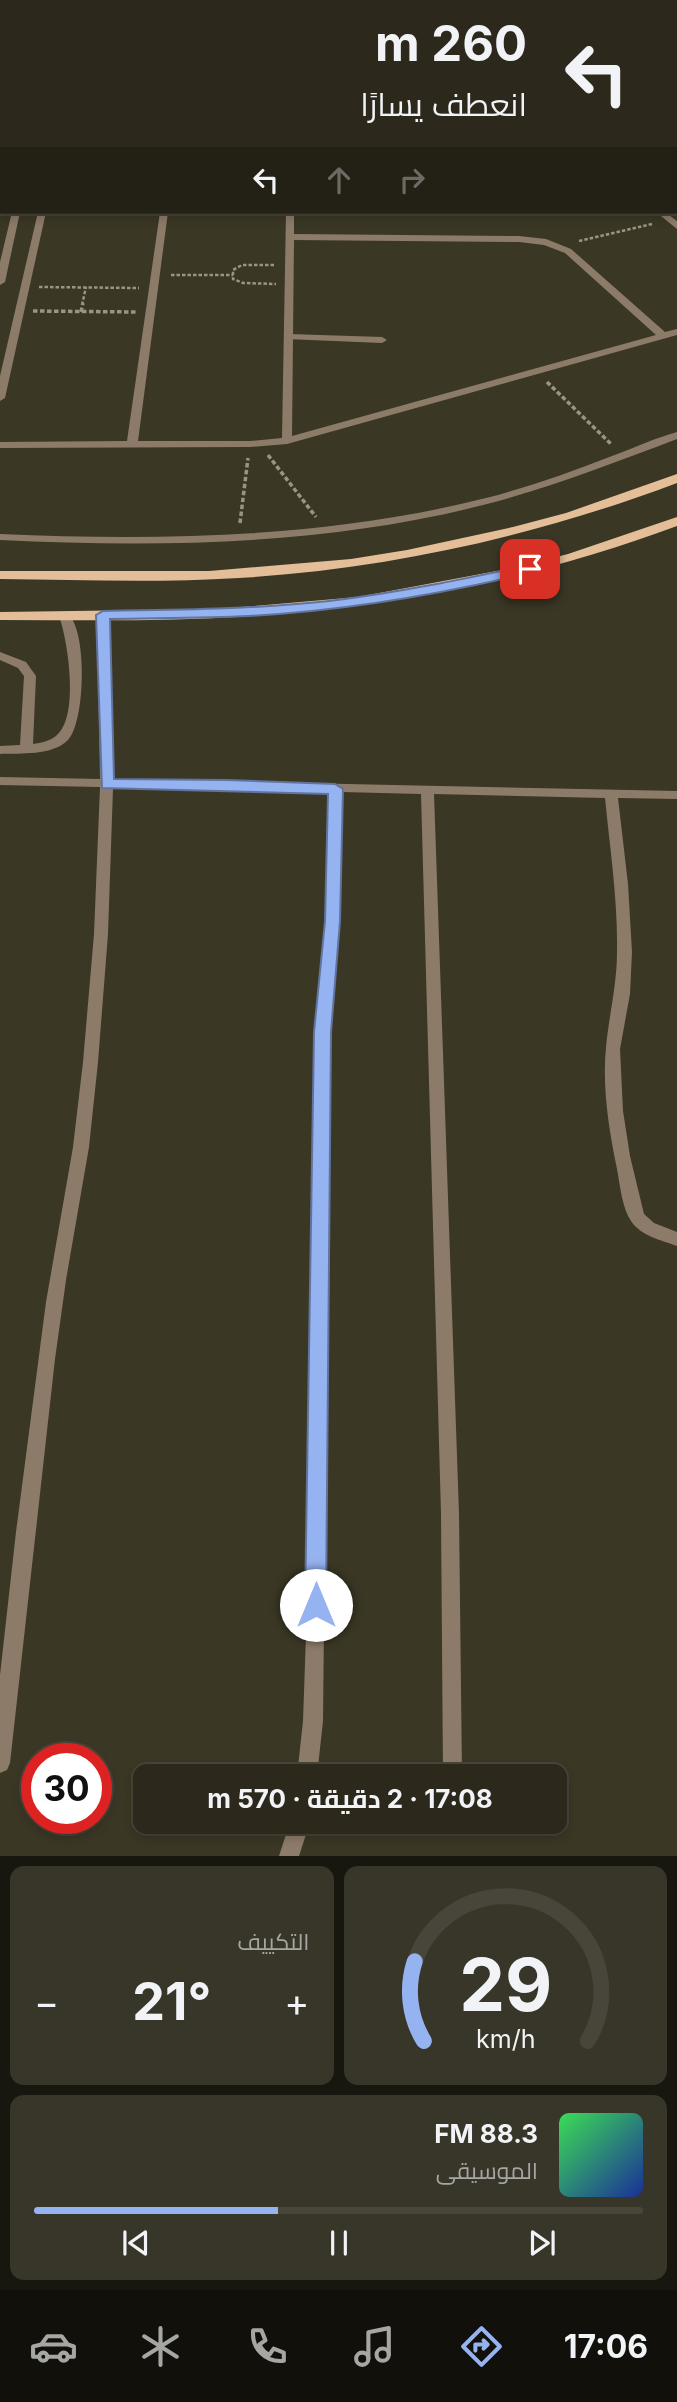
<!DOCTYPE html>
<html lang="ar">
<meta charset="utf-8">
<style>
:root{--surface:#2c291c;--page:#383529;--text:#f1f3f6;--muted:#a6a6a3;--line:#48453b;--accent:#95b2f1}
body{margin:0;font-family:Inter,Cairo,sans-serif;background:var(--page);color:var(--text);direction:rtl;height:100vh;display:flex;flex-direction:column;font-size:26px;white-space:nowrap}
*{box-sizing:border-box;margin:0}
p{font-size:23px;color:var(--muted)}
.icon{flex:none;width:38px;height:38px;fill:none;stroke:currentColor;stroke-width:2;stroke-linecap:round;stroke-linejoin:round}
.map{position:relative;height:1856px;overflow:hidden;direction:ltr}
.side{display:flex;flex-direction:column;gap:10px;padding:10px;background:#18170f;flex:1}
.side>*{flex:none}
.hud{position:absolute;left:0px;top:0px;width:677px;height:214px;box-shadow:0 4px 10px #0003,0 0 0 2px var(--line);direction:rtl;background:#2c291c;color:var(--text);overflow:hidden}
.speed{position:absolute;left:21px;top:1743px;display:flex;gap:14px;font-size:35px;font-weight:700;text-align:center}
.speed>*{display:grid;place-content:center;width:91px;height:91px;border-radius:50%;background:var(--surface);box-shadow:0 4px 10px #0003,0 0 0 2px var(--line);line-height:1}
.speed .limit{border:10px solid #d22;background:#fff;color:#111}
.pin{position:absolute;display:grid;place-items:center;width:60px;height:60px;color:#fff;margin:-30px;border-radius:14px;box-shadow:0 4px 10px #0006}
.me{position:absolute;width:77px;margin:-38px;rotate:0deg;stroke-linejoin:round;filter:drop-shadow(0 0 5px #0008)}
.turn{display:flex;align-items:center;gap:24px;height:147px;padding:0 35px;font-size:32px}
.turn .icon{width:91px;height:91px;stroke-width:2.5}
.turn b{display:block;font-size:49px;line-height:60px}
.lanes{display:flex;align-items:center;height:66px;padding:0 35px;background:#0003;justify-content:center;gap:35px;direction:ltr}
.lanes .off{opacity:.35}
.big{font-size:52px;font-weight:700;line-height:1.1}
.side .card{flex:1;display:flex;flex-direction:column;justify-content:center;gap:10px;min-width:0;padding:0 24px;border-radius:14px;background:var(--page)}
.side .dial{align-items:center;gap:0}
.dial svg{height:182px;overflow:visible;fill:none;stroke:var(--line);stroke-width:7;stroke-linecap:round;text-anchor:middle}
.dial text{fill:var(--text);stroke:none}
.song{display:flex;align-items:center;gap:21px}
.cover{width:84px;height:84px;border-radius:10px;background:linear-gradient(135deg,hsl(130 70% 55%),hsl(230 70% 35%))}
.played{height:7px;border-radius:4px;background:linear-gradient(90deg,var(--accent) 40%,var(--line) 40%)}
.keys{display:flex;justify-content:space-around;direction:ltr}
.heat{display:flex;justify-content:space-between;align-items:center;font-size:38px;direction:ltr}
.side .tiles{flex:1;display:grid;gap:10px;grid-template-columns:1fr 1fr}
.card:last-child{grid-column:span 2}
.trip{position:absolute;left:133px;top:1764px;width:434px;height:70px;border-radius:14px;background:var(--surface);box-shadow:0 4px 10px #0003,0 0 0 2px var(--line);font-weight:700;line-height:70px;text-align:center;direction:rtl}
.tab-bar{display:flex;height:112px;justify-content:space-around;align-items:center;background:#12100b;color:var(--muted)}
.tab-bar .icon{width:49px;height:49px}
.tab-bar .on{color:var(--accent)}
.tab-bar b{font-size:32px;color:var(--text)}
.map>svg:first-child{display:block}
</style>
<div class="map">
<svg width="677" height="1856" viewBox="0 0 677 1856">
<rect width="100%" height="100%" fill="#3b3725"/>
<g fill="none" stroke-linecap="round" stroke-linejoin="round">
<g stroke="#989586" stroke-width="2.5" stroke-dasharray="3.5 2" stroke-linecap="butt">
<path d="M579 241 652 224"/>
<path d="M274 265H242L233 270V279L243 283 276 284"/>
<path d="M171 275H233"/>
<path d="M39 287 139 288"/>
<path d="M82 305 86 287"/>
</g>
<g stroke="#989586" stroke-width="3.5" stroke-dasharray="4.5 2.5" stroke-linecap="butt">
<path d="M33 311 136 312"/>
<path d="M81 312 83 303"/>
<path d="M547 382 611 444"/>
<path d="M268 455 316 517"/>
<path d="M240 523 248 458"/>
</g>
<g fill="#8d7b69" fill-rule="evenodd">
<path d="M289 334 382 337 387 340 382 343 286 339V335Z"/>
<path d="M65 612C88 622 86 722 68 740 52 756 20 753 0 754V746L20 745 24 676 18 668 0 660V652L26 662 36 676 33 744C41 743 51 741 58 734 79 714 68 641 59 616Z"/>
</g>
<g fill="#8d7b69" fill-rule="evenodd">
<rect x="139" y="0" width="8" height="2"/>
<rect x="263" y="0" width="8" height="2"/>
<rect x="281" y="0" width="8" height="2"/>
<rect x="383" y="0" width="8" height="2"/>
<path d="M659 0H670L657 2Z"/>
<rect x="0" y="28" width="2" height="4"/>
<rect x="676" y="53" width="1" height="4"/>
<rect x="0" y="71" width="2" height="4"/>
<rect x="676" y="126" width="1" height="4"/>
<rect x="0" y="128" width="2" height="6"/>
<path d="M2 177V183L0 184V178Z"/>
<path d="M12 212H20L5 282 0 285V262Z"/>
<path d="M38 212H46L5 398 0 401V376Z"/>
<path d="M160 212H168L138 441H250L282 438 286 212H294V234L519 236 546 239 571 249 665 332 677 329V335L287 444 250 447 0 448V442L127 441ZM294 240 519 242 544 245 565 253 656 335 292 436Z"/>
<path d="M656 212H665L677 221V229Z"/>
<path d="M677 432V439C616 462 555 486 491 503 331 545 164 548 0 540V534C162 541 328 538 486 498 529 487 571 472 612 456 634 448 655 438 677 432Z"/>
<path d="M103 611 109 615 113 779 677 791V799L618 798 628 884 632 952 630 994 620 1049 623 1111 630 1156 644 1214 654 1223 677 1232V1246C661 1240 641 1236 631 1221 622 1208 620 1185 617 1169 609 1130 602 1088 606 1047 609 1015 617 985 617 952 618 901 610 849 605 798L434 794 459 1514 462 1776 443 1775 441 1514 421 794 342 792 340 921 330 1032 323 1721 317 1776H297L303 1721 307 1606 316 1032 326 921 329 792 113 788 108 934 98 1062 89 1147 66 1280 55 1359 10 1763 7 1770 0 1773V1675L16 1532 46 1302 73 1147 83 1062 94 934 100 787 0 785V777L100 779 97 615Z"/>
<path d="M290 1822H310L299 1856H279Z"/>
</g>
<g fill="#e3be98" fill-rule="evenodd">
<path d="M677 474V483C536 536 389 569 239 578 159 583 79 580 0 579V571H209L351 559 407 550 513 527 566 513Z"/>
<path d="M677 517V526C539 577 396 607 249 616 166 622 83 620 0 620V612L218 609 358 597 518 567 568 554Z"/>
</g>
</g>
<path fill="#95b2f1" stroke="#61749d" stroke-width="2" d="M530 565 536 569 534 572C442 594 344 611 249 616 203 618 156 618 110 619L114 779 227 780 335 784 343 789 340 921 331 1032 326 1605 323 1613 316 1616 308 1613 305 1605 314 1032 325 921 328 794 102 788 96 615 103 611C178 610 254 609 329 601 396 593 463 579 530 565Z"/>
</svg>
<div class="speed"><div class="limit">30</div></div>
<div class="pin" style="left:530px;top:569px;background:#d93025"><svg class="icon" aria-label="arrive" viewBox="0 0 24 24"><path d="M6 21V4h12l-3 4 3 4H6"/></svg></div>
<svg class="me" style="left:316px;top:1605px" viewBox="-20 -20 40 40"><circle r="19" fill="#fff"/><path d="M0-13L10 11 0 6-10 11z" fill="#95b2f1"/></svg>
<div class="trip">17:08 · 2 دقيقة · 570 m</div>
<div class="hud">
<div class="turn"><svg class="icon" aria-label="left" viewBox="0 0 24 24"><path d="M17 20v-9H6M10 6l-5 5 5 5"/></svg><div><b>260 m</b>انعطف يسارًا</div></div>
<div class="lanes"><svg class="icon" aria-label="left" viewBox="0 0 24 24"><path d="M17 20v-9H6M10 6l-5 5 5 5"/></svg><svg class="icon off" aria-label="ahead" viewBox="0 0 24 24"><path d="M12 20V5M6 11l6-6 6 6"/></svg><svg class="icon off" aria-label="right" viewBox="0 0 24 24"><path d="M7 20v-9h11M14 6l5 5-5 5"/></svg></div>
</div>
</div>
<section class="side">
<div class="tiles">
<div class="card dial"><svg viewBox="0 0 100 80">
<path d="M14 69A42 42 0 1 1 86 69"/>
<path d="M14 69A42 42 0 0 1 10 34" stroke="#95b2f1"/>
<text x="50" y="56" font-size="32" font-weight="700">29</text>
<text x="50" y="72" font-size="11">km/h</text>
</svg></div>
<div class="card"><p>التكييف</p>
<div class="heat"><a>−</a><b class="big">21°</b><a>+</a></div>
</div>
<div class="card">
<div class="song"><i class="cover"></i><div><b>88.3 FM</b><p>الموسيقى</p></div></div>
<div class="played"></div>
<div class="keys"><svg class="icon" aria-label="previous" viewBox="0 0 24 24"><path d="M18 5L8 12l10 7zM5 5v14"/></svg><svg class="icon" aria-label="pause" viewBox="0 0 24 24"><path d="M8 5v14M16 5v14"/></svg><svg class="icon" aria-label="next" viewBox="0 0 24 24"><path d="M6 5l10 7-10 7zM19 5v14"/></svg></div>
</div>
</div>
</section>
<nav class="tab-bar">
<b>17:06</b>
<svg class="icon on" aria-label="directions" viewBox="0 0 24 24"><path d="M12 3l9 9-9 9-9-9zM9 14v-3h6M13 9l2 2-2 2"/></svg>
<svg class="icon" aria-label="music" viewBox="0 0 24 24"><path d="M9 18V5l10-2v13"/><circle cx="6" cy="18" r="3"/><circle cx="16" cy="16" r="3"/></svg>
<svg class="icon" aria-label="phone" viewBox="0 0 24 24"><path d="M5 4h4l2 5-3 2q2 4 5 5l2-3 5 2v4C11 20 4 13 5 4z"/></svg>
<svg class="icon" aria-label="climate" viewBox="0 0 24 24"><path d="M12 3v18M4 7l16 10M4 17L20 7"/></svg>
<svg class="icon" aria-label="car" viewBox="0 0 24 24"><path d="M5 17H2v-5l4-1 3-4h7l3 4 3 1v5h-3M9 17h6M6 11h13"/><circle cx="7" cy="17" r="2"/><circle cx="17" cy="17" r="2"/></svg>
</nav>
